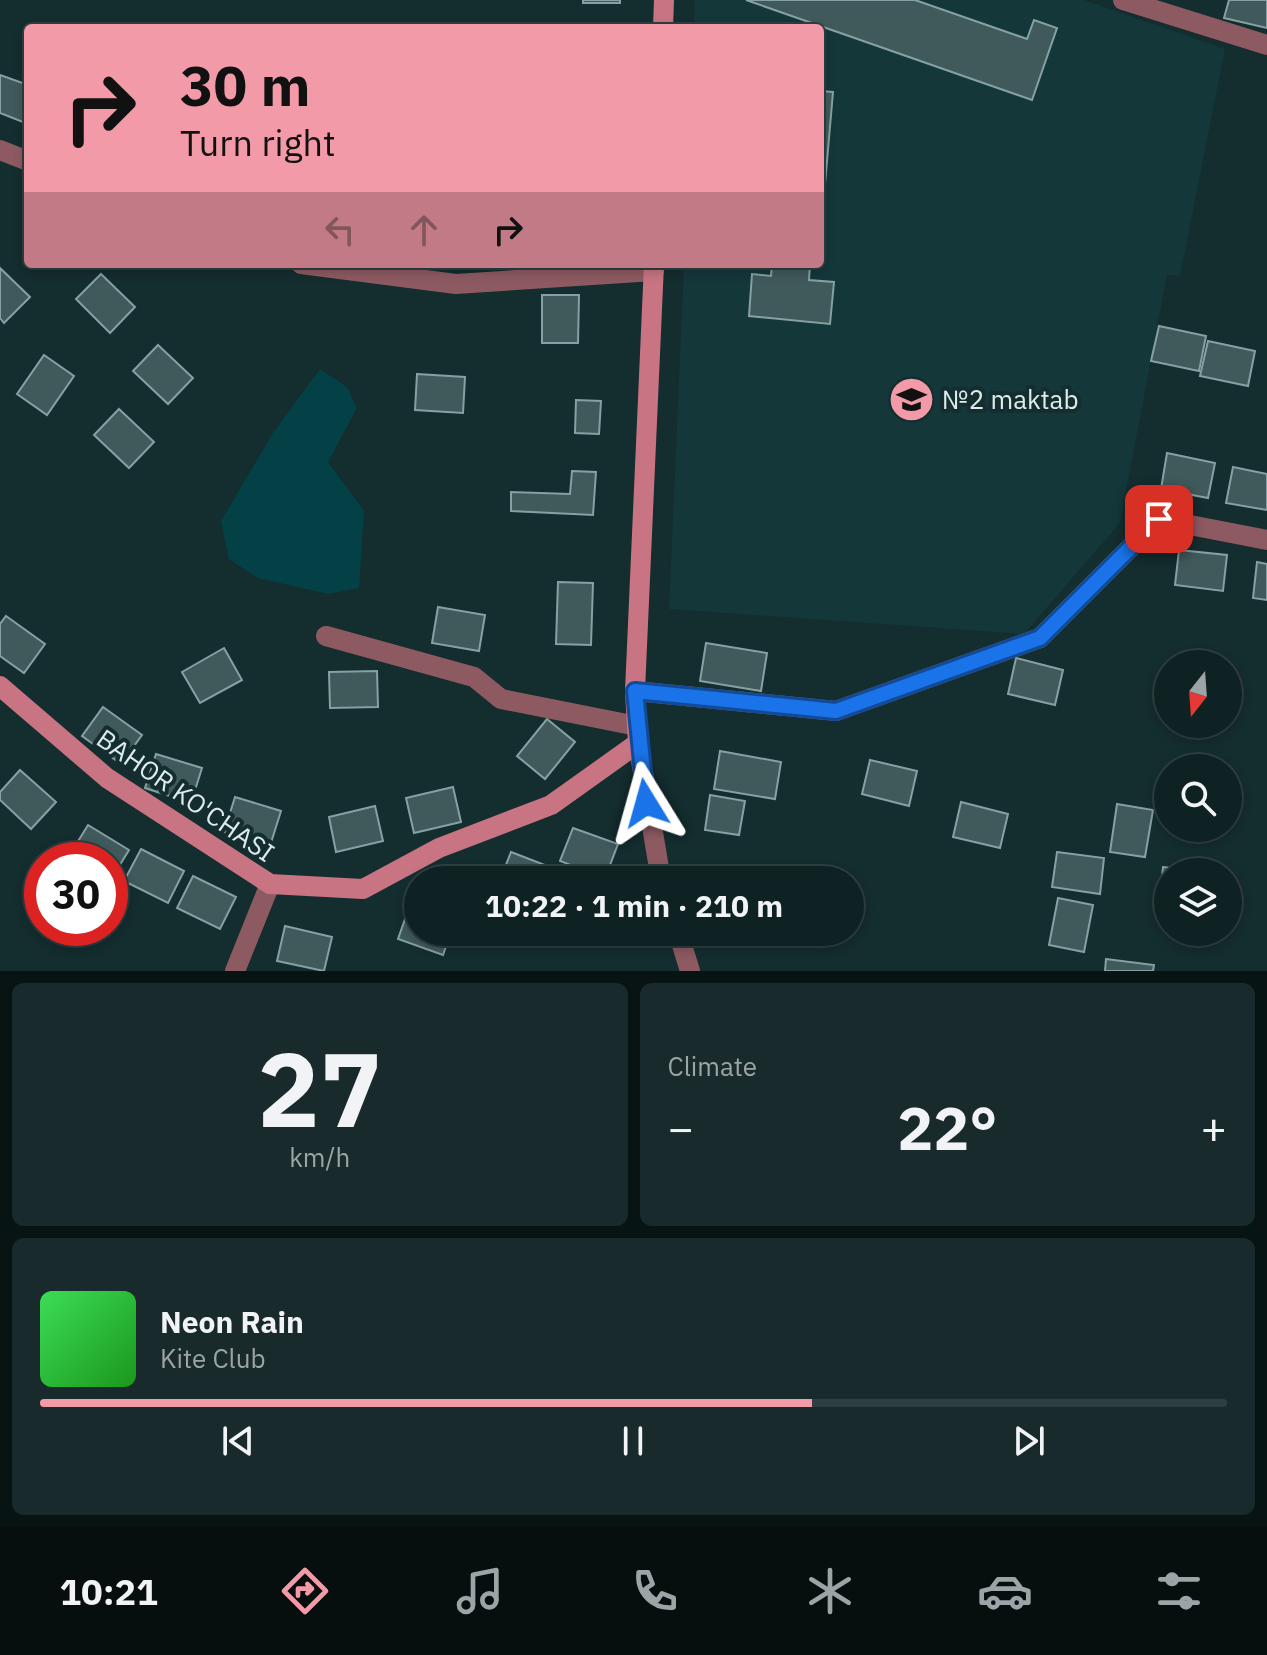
<!DOCTYPE html>
<meta charset="utf-8">
<style>
:root{--surface:#0f2223;--page:#182a2b;--text:#f1f3f6;--muted:#9ba4a6;--line:#2f3f41;--accent:#f39aa8}
body{margin:0;font-family:"IBM Plex Sans",sans-serif;background:var(--page);color:var(--text);height:100vh;display:flex;flex-direction:column;font-size:30px;white-space:nowrap}
*{box-sizing:border-box;margin:0}
p{font-size:26px;color:var(--muted)}
.icon{flex:none;width:44px;height:44px;fill:none;stroke:currentColor;stroke-width:2;stroke-linecap:round;stroke-linejoin:round}
.map{position:relative;height:971px;overflow:hidden}
.side{display:flex;flex-direction:column;gap:12px;padding:12px;background:#081313;flex:1}
.side>*{flex:none}
.guide{position:absolute;left:24px;top:24px;width:800px;height:244px;border-radius:8px;box-shadow:0 4px 12px #0003,0 0 0 2px var(--line);background:#f39aa8;color:#111;overflow:hidden}
.needle{width:52px;rotate:197deg}
.buttons{position:absolute;left:1154px;top:650px;display:grid;gap:16px}
.buttons a{display:grid;place-items:center;width:88px;height:88px;border-radius:50%;background:var(--surface);box-shadow:0 4px 12px #0003,0 0 0 2px var(--line);font-size:40px}
.speed{position:absolute;left:24px;top:842px;display:flex;gap:16px;font-size:40px;font-weight:700;text-align:center}
.speed>*{display:grid;place-content:center;width:104px;height:104px;border-radius:50%;background:var(--surface);box-shadow:0 4px 12px #0003,0 0 0 2px var(--line);line-height:1}
.speed .limit{border:12px solid #d22;background:#fff;color:#111}
.pin{position:absolute;display:grid;place-items:center;width:68px;height:68px;color:#fff;margin:-34px;border-radius:16px;box-shadow:0 4px 12px #0006}
.me{position:absolute;width:88px;margin:-44px;rotate:352deg;stroke-linejoin:round;filter:drop-shadow(0 0 6px #0008)}
.turn{display:flex;align-items:center;gap:28px;height:168px;padding:0 24px;font-size:36px}
.turn .icon{width:104px;height:104px;stroke-width:2.5}
.turn b{display:block;font-size:56px;line-height:68px}
.lanes{display:flex;align-items:center;height:76px;padding:0 24px;background:#0003;justify-content:center;gap:40px;direction:ltr}
.lanes .off{opacity:.35}
.big{font-size:60px;font-weight:800;line-height:1.1}
.side .tile{flex:1;display:flex;flex-direction:column;justify-content:center;gap:12px;min-width:0;padding:0 28px;border-radius:12px;background:var(--page)}
.side .dial{align-items:center;gap:0}
.dial b{font-size:104px;line-height:1}
.song{display:flex;align-items:center;gap:24px}
.cover{width:96px;height:96px;border-radius:12px;background:linear-gradient(135deg,hsl(130 70% 55%),hsl(120 70% 35%))}
.played{height:8px;border-radius:4px;background:linear-gradient(90deg,var(--accent) 65%,var(--line) 65%)}
.keys{display:flex;justify-content:space-around;direction:ltr}
.heat{display:flex;justify-content:space-between;align-items:center;font-size:44px;direction:ltr}
.side .tiles{flex:1;display:grid;gap:12px;grid-template-columns:1fr 1fr}
.tile:last-child{grid-column:span 2}
.trip{position:absolute;left:404px;top:866px;width:460px;height:80px;border-radius:40px;background:var(--surface);box-shadow:0 4px 12px #0003,0 0 0 2px var(--line);font-weight:800;line-height:80px;text-align:center}
.menu{display:flex;height:128px;justify-content:space-around;align-items:center;background:#060e0e;color:var(--muted)}
.menu .icon{width:56px;height:56px}
.menu .on{color:var(--accent)}
.menu b{font-size:36px;color:var(--text)}
.map>svg:first-child{display:block}
</style>
<div class="map">
<svg width="1267" height="971" viewBox="0 0 1267 971">
<rect width="100%" height="100%" fill="#142d2f"/>
<path fill="#14373a" d="M695 0H1084L1225 49 1180 276 1167 275 1120 523 1024 634 669 609 684 264H820V28H694Z"/>
<path fill="#044146" d="M320 369 347 387 357 408 328 462 364 511 359 588 328 594 258 578 229 559 221 521 273 433Z"/>
<g fill="#40595b" stroke="#86a1a3" stroke-width="2">
<rect x="583" y="0" width="37" height="3"/>
<path d="M746 0H915L1027 39 1034 20 1057 28 1032 100Z"/>
<path d="M1229 0H1267V28L1224 18Z"/>
<path d="M0 75 28 85V124L0 113Z"/>
<path d="M820 91 833 92 820 242Z"/>
<path d="M772 264H810L809 280 834 282 830 324 749 316 752 274 771 276Z"/>
<path d="M0 268 30 297 4 323 0 318Z"/>
<path d="M101 274 135 307 110 333 76 299Z"/>
<path d="M542 295H579L578 343H542Z"/>
<path d="M1159 326 1206 336 1199 371 1151 361Z"/>
<path d="M1208 341 1255 351 1248 386 1200 376Z"/>
<path d="M158 345 193 378 168 404 133 371Z"/>
<path d="M44 355 74 376 47 415 17 394Z"/>
<path d="M417 374 465 377 463 413 415 410Z"/>
<path d="M576 400 601 401 599 434 575 433Z"/>
<path d="M119 409 154 442 129 468 94 435Z"/>
<path d="M1167 453 1215 463 1208 498 1161 489Z"/>
<path d="M1233 467 1267 474V510L1226 503Z"/>
<path d="M572 471 596 472 593 515 511 511V492L570 494Z"/>
<path d="M1179 550 1227 555 1223 591 1175 585Z"/>
<path d="M1257 562 1267 564V600L1253 598Z"/>
<path d="M558 582 593 583 591 645 556 644Z"/>
<path d="M438 607 485 615 479 651 432 643Z"/>
<path d="M6 616 45 644 24 673 0 656V624Z"/>
<path d="M706 643 767 653 761 691 700 681Z"/>
<path d="M224 648 242 680 200 703 182 672Z"/>
<path d="M1016 658 1063 670 1055 705 1008 694Z"/>
<path d="M377 671 378 707 330 708 329 672Z"/>
<path d="M103 707 142 735 121 764 82 736Z"/>
<path d="M547 719 575 742 545 779 517 756Z"/>
<path d="M720 751 781 762 775 799 714 789Z"/>
<path d="M156 754 202 768 191 803 145 788Z"/>
<path d="M870 760 917 771 909 806 862 794Z"/>
<path d="M20 770 56 802 31 829 0 800V792Z"/>
<path d="M453 787 461 822 414 833 406 798Z"/>
<path d="M710 795 745 801 739 835 705 830Z"/>
<path d="M235 797 281 811 270 846 224 832Z"/>
<path d="M961 802 1008 814 1000 848 953 837Z"/>
<path d="M1117 804 1153 810 1145 857 1110 852Z"/>
<path d="M375 806 383 841 336 852 329 817Z"/>
<path d="M88 825 129 850 110 881V860H76L69 856Z"/>
<path d="M573 828 618 844 605 878 560 861Z"/>
<path d="M141 849 184 871 168 903 124 881Z"/>
<path d="M511 852 545 865 539 880H500Z"/>
<path d="M1057 852 1104 858 1100 894 1052 887Z"/>
<path d="M1163 867 1198 871 1168 872V903L1159 902Z"/>
<path d="M193 876 236 897 220 929 177 908Z"/>
<path d="M1058 898 1093 905 1084 952 1049 945Z"/>
<path d="M410 905 418 908V932H451L443 955 398 939Z"/>
<path d="M285 926 332 937 324 971 277 961Z"/>
<path d="M1106 959 1154 965 1153 971H1105Z"/>
</g>
<g fill="none" stroke-linecap="round" stroke-linejoin="round">
<g stroke="#8e5a62" stroke-width="20">
<path d="M1123 0 1267 45"/>
<path d="M0 150 28 161"/>
<path d="M301 264 456 284 654 271"/>
<path d="M326 636 474 677 501 699 637 726"/>
<path d="M635 691 836 711 1040 638 1159 519 1267 540"/>
<path d="M638 743 661 880"/>
<path d="M678 932 690 971"/>
<path d="M235 971 270 884"/>
</g>
<g stroke="#c87483" stroke-width="20">
<path d="M663 28 664 0"/>
<path d="M0 686 107 778 270 884 363 889 439 848 551 805 638 743 635 691 654 264"/>
</g>
</g>
<g fill="none" stroke-linecap="round" stroke-linejoin="round">
<defs>
<path id="route" d="M646 803 635 691 836 711 1040 638 1159 519"/>
</defs>
<use href="#route" stroke="#114b97" stroke-width="20"/>
<use href="#route" stroke="#1a73e8" stroke-width="14"/>
</g>
<defs>
<symbol id="school-disc" viewBox="-11 -11 22 22"><circle r="9.5" fill="#f39aa8" stroke="#142d2f"/><path d="M0-5L7-2L0 1L-7-2ZM-4 1L0 2.5L4 1V4Q0 6-4 4Z" fill="#111"/></symbol>
</defs>
<g fill-rule="evenodd">
<use href="#school-disc" x="886" y="374" width="51" height="51"/>
</g>
<g text-anchor="middle" dominant-baseline="central" stroke-width="8" stroke-linejoin="round" paint-order="stroke">
<g font-size="26" fill="#ddebec" stroke="#142d2f" text-anchor="start">
<text x="942" y="399">№2 maktab</text>
</g>
<g font-size="26" fill="#ddebec" stroke="#142d2f">
<text transform="translate(186 795) rotate(35)">BAHOR KO'CHASI</text>
</g>
</g>
</svg>
<div class="buttons">
<a><svg class="needle" viewBox="-14 -14 28 28"><path d="M0-13l5 13h-10z" fill="#e53935"/><path d="M0 13l5-13h-10z" fill="#9ba4a6"/></svg></a>
<a><svg class="icon" aria-label="search" viewBox="0 0 24 24"><circle cx="10" cy="10" r="6"/><path d="M15 15l6 6"/></svg></a>
<a><svg class="icon" aria-label="layers" viewBox="0 0 24 24"><path d="M12 4l9 5-9 5-9-5zM3 14l9 5 9-5"/></svg></a>
</div>
<div class="speed"><div class="limit">30</div></div>
<div class="pin" style="left:1159px;top:519px;background:#d93025"><svg class="icon" aria-label="arrive" viewBox="0 0 24 24"><path d="M6 21V4h12l-3 4 3 4H6"/></svg></div>
<svg class="me" style="left:646px;top:803px" viewBox="-20 -20 40 40"><path d="M0-17L14 15 0 8-14 15z" fill="#1a73e8" stroke="#fff" stroke-width="4"/></svg>
<div class="trip">10:22 · 1 min · 210 m</div>
<div class="guide">
<div class="turn"><svg class="icon" aria-label="right" viewBox="0 0 24 24"><path d="M7 20v-9h11M14 6l5 5-5 5"/></svg><div><b>30 m</b>Turn right</div></div>
<div class="lanes"><svg class="icon off" aria-label="left" viewBox="0 0 24 24"><path d="M17 20v-9H6M10 6l-5 5 5 5"/></svg><svg class="icon off" aria-label="ahead" viewBox="0 0 24 24"><path d="M12 20V5M6 11l6-6 6 6"/></svg><svg class="icon" aria-label="right" viewBox="0 0 24 24"><path d="M7 20v-9h11M14 6l5 5-5 5"/></svg></div>
</div>
</div>
<section class="side">
<div class="tiles">
<div class="tile dial"><b>27</b><p>km/h</p></div>
<div class="tile"><p>Climate</p>
<div class="heat"><a>−</a><b class="big">22°</b><a>+</a></div>
</div>
<div class="tile">
<div class="song"><i class="cover"></i><div><b>Neon Rain</b><p>Kite Club</p></div></div>
<div class="played"></div>
<div class="keys"><svg class="icon" aria-label="previous" viewBox="0 0 24 24"><path d="M18 5L8 12l10 7zM5 5v14"/></svg><svg class="icon" aria-label="pause" viewBox="0 0 24 24"><path d="M8 5v14M16 5v14"/></svg><svg class="icon" aria-label="next" viewBox="0 0 24 24"><path d="M6 5l10 7-10 7zM19 5v14"/></svg></div>
</div>
</div>
</section>
<nav class="menu">
<b>10:21</b>
<svg class="icon on" aria-label="directions" viewBox="0 0 24 24"><path d="M12 3l9 9-9 9-9-9zM9 14v-3h6M13 9l2 2-2 2"/></svg>
<svg class="icon" aria-label="music" viewBox="0 0 24 24"><path d="M9 18V5l10-2v13"/><circle cx="6" cy="18" r="3"/><circle cx="16" cy="16" r="3"/></svg>
<svg class="icon" aria-label="phone" viewBox="0 0 24 24"><path d="M5 4h4l2 5-3 2q2 4 5 5l2-3 5 2v4C11 20 4 13 5 4z"/></svg>
<svg class="icon" aria-label="climate" viewBox="0 0 24 24"><path d="M12 3v18M4 7l16 10M4 17L20 7"/></svg>
<svg class="icon" aria-label="car" viewBox="0 0 24 24"><path d="M5 17H2v-5l4-1 3-4h7l3 4 3 1v5h-3M9 17h6M6 11h13"/><circle cx="7" cy="17" r="2"/><circle cx="17" cy="17" r="2"/></svg>
<svg class="icon" aria-label="filters" viewBox="0 0 24 24"><path d="M4 7h16M4 17h16"/><circle cx="9" cy="7" r="2"/><circle cx="15" cy="17" r="2"/></svg>
</nav>
